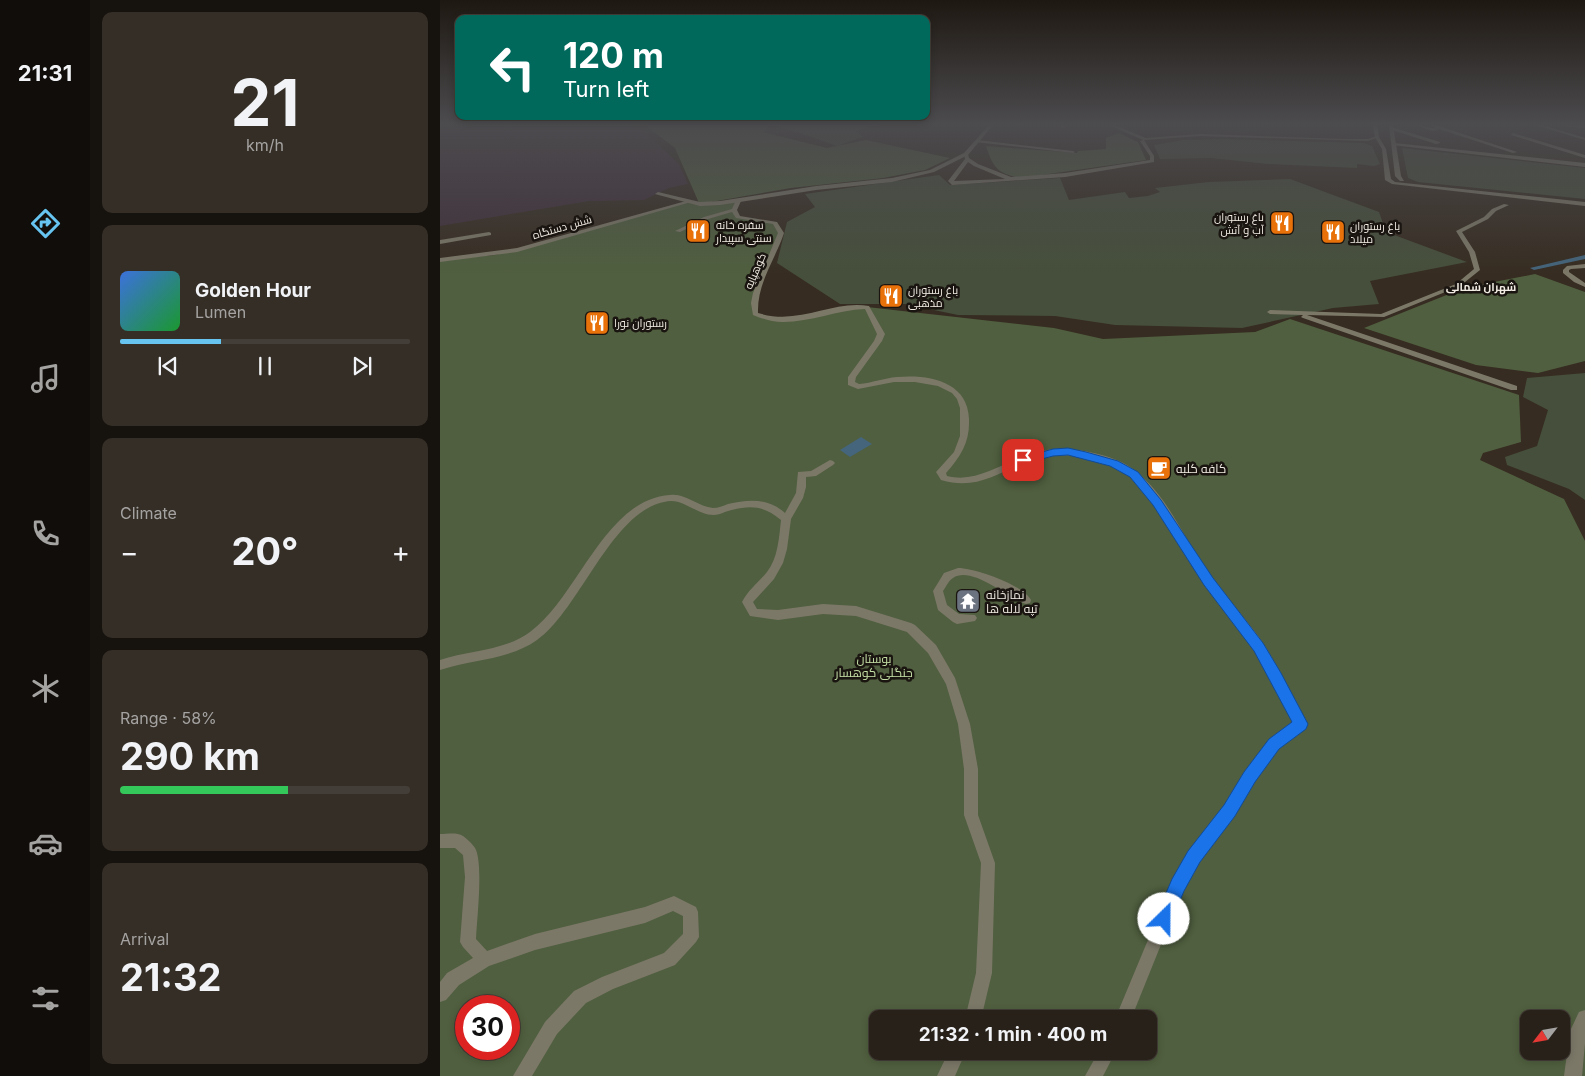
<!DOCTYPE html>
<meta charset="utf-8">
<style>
:root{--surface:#282119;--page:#342e26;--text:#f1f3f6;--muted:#a5a3a2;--line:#443e38;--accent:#67c4f0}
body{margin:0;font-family:Inter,Cairo,sans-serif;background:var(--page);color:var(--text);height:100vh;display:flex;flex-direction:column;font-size:19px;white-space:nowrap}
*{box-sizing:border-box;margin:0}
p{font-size:16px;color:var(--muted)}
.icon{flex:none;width:28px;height:28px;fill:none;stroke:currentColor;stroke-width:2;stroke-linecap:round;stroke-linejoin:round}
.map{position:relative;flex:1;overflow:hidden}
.sheet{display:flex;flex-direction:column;gap:12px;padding:12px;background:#16120e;width:350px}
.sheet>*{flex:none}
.top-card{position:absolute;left:15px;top:15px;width:475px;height:105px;border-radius:10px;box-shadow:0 2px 8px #0003,0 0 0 1px var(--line);background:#00695c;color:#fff;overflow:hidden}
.needle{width:32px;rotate:239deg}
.buttons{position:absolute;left:1080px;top:1010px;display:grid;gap:10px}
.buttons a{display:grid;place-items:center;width:50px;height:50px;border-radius:10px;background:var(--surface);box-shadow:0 2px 8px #0003,0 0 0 1px var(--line);font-size:25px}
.speed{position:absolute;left:15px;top:995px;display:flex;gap:10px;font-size:25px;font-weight:700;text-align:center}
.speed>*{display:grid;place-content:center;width:65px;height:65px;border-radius:50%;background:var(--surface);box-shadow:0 2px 8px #0003,0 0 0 1px var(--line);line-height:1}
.speed .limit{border:8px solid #d22;background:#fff;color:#111}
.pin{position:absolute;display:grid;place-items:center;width:42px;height:42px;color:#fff;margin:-21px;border-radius:10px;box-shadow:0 2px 8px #0006}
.me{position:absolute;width:55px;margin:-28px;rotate:23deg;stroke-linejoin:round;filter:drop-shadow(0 0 4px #0008)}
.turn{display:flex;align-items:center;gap:18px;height:105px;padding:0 25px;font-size:22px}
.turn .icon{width:65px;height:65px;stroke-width:2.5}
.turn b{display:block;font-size:35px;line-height:42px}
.big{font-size:38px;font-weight:700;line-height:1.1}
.sheet .card{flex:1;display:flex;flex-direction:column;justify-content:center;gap:8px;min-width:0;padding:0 18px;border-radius:10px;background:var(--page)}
.sheet .dial{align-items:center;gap:0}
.dial b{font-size:65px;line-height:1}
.song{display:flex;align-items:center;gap:15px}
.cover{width:60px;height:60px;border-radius:8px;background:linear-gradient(135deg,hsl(220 70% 55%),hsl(130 70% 35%))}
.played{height:5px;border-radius:2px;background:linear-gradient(90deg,var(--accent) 35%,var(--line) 35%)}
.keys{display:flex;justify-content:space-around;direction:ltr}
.heat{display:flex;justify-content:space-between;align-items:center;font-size:28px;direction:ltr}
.charge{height:8px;border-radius:4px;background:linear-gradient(90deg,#34c759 58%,var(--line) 0)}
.trip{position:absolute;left:429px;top:1010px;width:288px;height:50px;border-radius:10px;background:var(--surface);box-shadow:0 2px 8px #0003,0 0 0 1px var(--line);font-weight:700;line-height:50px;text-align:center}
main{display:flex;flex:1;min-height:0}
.tab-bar{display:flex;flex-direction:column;width:90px;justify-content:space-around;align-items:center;background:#100d0a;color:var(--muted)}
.tab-bar .icon{width:35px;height:35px}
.tab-bar .current{color:var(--accent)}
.tab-bar b{font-size:22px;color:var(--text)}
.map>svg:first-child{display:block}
</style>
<main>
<nav class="tab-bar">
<b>21:31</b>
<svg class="icon current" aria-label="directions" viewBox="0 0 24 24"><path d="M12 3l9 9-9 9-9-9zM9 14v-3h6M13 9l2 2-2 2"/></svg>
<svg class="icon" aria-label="music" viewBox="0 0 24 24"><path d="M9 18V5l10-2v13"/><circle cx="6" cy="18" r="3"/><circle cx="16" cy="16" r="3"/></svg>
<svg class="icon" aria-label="phone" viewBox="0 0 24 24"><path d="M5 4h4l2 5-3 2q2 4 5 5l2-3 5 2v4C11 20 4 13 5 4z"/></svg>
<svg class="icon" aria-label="climate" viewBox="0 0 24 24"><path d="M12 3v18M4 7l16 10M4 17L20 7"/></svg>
<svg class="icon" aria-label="car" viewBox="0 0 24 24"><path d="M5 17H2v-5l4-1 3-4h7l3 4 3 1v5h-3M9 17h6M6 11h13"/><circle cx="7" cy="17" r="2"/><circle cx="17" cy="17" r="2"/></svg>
<svg class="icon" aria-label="filters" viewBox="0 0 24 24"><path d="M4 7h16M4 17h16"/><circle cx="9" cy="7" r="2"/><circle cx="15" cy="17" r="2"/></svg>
</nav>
<section class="sheet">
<div class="card dial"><b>21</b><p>km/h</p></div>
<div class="card">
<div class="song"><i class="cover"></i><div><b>Golden Hour</b><p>Lumen</p></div></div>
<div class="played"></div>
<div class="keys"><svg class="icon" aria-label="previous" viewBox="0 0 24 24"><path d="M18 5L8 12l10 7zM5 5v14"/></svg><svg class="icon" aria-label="pause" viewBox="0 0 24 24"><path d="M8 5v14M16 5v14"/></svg><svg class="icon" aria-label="next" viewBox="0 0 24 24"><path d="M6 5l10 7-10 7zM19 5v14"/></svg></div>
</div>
<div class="card"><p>Climate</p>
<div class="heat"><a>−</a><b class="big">20°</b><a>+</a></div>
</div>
<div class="card"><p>Range · 58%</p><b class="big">290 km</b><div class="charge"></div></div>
<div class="card"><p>Arrival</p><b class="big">21:32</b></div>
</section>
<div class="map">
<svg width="1145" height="1076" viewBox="0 0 1145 1076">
<rect width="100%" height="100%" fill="#362c21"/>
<path fill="#40303b" d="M0 125H198L239 164 248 184 229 188 204 200 149 201 0 226Z"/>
<g fill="#464f3b">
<path d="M332 125H436L416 131 423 137 397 146 346 128Z"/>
<path d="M782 139 924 143 932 146 940 164 934 166 917 164V168L828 164 771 158 720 159 714 145 743 140Z"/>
<path d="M962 148 1145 168V199L978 182 968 178Z"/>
<path d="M499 175 510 185 620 178 629 200 685 192 689 198 708 196 720 192 715 188 769 182 850 179 939 212 946 232 1027 262 930 281 939 304 893 308 802 328 675 325 615 316 518 315 465 304H400L337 263 347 222 375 207 365 194Z"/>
<path d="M1145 373V500L1129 489 1067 465 1065 457 1097 446 1108 410 1083 397 1087 378Z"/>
</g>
<g fill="#505f3f" fill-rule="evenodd">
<path d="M205 125H330L323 132 387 148 426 140 510 158 485 170 443 178 351 188 265 203 298 201 294 210 298 217 335 223 341 233 317 285 315 314 340 321 427 307 614 328 663 339 815 332 850 319 1079 395 1081 442 1043 453 1040 460 1124 499 1145 541V1076H0V260L55 255 247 202 259 203 235 148ZM26 1006H69V1049H26ZM438 1019H708V1051H438ZM1089 1019H1121V1051H1089Z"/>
<path d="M679 133 698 142 706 160 581 178C558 174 553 168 546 146L637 153 638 151 666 149V138Z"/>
<path d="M1095 274 1145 292V361L1098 373 1036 365 924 328 1009 294 1049 283Z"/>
</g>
<path fill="#44657c" d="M421 437 432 444 410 457 400 450Z"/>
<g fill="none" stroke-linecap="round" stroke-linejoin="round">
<path fill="#44657c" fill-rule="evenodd" d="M1145 255V259L1094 270 1090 268Z"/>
<g fill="#7c7868" fill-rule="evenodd">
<path d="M620 125H624L626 127 622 128Z"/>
<path d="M669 125H674L706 138 760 134 906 139H928L937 136 939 137 928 141 760 136 704 140 714 156V162L625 177 512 185 508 181 525 159 524 154 526 153 528 154 529 158 538 164 571 177 625 173 710 160V156L700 141 703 140ZM528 162 534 166 565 179 514 181Z"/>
<path d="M975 125C982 125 990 129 996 128L990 125H996L1077 152 1073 153 999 129 993 131Z"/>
<path d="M1096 125H1102L1145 138V140Z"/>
<path d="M1122 125 1145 126V128L1124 126Z"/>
<path d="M951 127 1000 142V143L996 144 949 129Z"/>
<path d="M1073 133 1145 155V158L1071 135Z"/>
<path d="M537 140 633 151 635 152 633 153 535 142Z"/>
<path d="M954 143 1145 163V167L952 145Z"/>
<path d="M296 200 301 201 297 210 300 216 337 222 344 233C335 260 317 283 318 313 360 326 391 300 429 306L445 334 442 341 416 377 415 382 419 384C432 383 444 378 457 377 488 374 528 381 529 419 530 442 521 456 506 473L507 476C535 483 557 466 583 457 597 451 612 448 627 449 650 451 681 457 698 473 727 497 743 535 763 566 780 591 801 613 819 637 837 663 850 692 865 720L867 724 865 728 839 748 814 782 795 815 759 862 743 890 691 1019H675L733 880 749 852 785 805 804 772 829 740 853 722 815 651 764 584 712 501C704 491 697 480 686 473 660 456 620 450 591 460 558 472 538 491 501 480L496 472 514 452 520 436V408L517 399 512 393 498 386 475 382H454L418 389 408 385V377L434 341 437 334 425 309C397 310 371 322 343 322 332 322 323 319 313 315L311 303 313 293 338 233 333 224 296 218 292 212 268 219 240 232 235 231 264 217 292 209Z"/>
<path d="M246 201 251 202 77 252 0 262V258L77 248Z"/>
<path d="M1064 204 1069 205 1056 211 1048 219 1022 232 1035 252 1040 270 1020 286 944 317 867 315 1077 386V390H1071L863 318 861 317 863 315 830 314 827 312 830 310 941 314 1016 284 1034 269 1029 252 1016 231 1044 217 1052 209Z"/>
<path d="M49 232 51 233V235L0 244V240Z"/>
<path d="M1145 264V268L1131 269 1129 270V272L1145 283V287L1134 282 1123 273V270L1127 266Z"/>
<path d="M390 460 393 461 395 463 393 465 376 476 366 477V487L363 498 351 519 347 549 343 563 334 579 313 602 317 609 338 610 383 604 416 606 471 623 475 625 496 645 515 678 530 724 538 769V815L555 863 552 973 541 1019H525L536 973 541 863 524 815V769L518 724 506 684 488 653 467 632 416 616 383 614 338 620 310 616 302 602C308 590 318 583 327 572 338 558 339 538 341 520 323 505 310 505 288 511 284 512 279 515 274 515 258 515 246 501 231 501 174 504 141 609 97 640 69 660 32 659 0 670V660C29 650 65 651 90 632 138 597 165 499 230 495 246 493 258 507 273 508 278 508 283 506 288 504 309 499 328 498 345 513L356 493 358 472 371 471Z"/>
<path d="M518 568C535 568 583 585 591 600L590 603 586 604C569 599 532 565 513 578 508 581 506 587 503 591L507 605 519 614 535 615 537 618 535 621 517 624 513 622 498 610 493 591 504 573Z"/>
<path d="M0 834C7 834 17 832 23 836 27 839 34 845 36 850 43 868 37 918 36 939L47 951 95 934 205 907 234 896 256 907 258 912 259 937 256 942 235 965 173 989 146 1003 117 1034 92 1076H73L105 1022 134 991 162 977 224 953 243 934V916L233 911 205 923 95 950 49 966 19 985 6 1000 0 1002V982L7 973 33 958 23 947 20 942 25 877 23 855 15 848H0Z"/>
<path d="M1145 1010V1043L1142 1076H1124L1130 1031 1139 1012Z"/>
<path d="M509 1051H526L515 1076H497Z"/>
<path d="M659 1051H676L663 1076H645Z"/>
</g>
<g fill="#7c7868" fill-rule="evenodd">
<path d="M549 125H553L528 155 494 172 452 182 376 190 280 205 260 206 215 194 218 192 260 202 280 201 376 186 452 178 490 170 524 153Z"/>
<path d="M933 125H937L939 137 946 149 951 179 955 182 1145 202V206L952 184 945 180 942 149 935 137Z"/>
<path d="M949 125H953L961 176 964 181H960L955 176Z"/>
</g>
</g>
<linearGradient id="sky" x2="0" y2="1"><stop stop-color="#1e1812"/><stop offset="0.45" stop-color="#4c4b4e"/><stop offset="1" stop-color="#4c4b4e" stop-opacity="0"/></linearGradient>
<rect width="1145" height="275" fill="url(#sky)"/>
<path fill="#1a73e8" stroke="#114b97" d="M628 448 646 452 678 461 698 472 721 500 773 578 823 643 841 673 868 724 866 729 839 749 815 782 795 816 760 862 744 891 730 925 724 928 718 925 715 919 732 879 748 851 784 805 804 772 829 739 852 722 814 651 764 585 713 505 690 477 670 466 628 455 613 456 583 464 578 460 580 458 613 449Z"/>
<defs>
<symbol id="restaurant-square" viewBox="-11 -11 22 22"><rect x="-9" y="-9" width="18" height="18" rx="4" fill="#e8710a" stroke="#1a1510"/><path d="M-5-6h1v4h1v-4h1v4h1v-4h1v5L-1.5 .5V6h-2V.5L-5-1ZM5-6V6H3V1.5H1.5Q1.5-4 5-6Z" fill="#fff"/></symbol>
<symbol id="cafe-square" viewBox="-11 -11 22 22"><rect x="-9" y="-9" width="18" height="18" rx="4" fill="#e8710a" stroke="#1a1510"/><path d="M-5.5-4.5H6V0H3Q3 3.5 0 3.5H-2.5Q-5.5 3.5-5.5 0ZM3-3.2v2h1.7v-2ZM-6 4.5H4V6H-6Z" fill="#fff"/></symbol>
<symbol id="temple-square" viewBox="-11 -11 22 22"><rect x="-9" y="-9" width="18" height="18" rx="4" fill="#6b7280" stroke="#1a1510"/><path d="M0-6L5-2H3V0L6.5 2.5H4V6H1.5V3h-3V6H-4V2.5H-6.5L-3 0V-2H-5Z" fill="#fff"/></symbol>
</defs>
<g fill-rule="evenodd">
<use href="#restaurant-square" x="828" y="209" width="28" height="28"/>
<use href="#restaurant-square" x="244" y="217" width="28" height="28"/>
<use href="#restaurant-square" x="879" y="218" width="28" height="28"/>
<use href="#restaurant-square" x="437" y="282" width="28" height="28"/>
<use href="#restaurant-square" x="143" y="309" width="28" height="28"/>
<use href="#cafe-square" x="705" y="454" width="28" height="28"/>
<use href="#temple-square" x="514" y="587" width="28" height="28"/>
</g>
<g text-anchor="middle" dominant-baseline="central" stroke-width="5" stroke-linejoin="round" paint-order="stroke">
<g font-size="11" fill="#f2ece4" stroke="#1a1510" text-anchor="start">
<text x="824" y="217" text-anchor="end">باغ رستوران<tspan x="824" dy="13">آب و آتش</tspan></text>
<text x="276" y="225">سفره خانه<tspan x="276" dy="13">سنتی سپیدار</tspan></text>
<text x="910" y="226">باغ رستوران<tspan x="910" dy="13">میلاد</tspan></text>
<text x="468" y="290">باغ رستوران<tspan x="468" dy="13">مذهبی</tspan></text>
<text x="174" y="323">رستوران نورا</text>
</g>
<g font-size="11" fill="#f2ece4" stroke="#1a1510">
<text transform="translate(122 227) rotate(-16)">شش دستگاه</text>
<text transform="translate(315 271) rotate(-67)">کوهپایه</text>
</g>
<g font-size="11" font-weight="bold" fill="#f2ece4" stroke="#1a1510">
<text x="1041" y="287">شهران شمالی</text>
</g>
<g font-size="12" fill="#f2ece4" stroke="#1a1510" text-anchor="start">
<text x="736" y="468">کافه کلبه</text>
<text x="546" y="594">نمازخانه<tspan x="546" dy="14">تپه لاله ها</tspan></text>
</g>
<g font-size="12" fill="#c5e0a6" stroke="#1a1510">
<text x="434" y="658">بوستان<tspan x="434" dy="14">جنگلی کوهسار</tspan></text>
</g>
</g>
</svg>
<div class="buttons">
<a><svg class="needle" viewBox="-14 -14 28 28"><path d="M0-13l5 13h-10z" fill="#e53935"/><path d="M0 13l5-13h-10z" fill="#a5a3a2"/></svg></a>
</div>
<div class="speed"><div class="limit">30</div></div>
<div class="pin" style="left:583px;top:460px;background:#d93025"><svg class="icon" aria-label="arrive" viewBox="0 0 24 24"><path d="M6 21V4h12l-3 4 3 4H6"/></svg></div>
<svg class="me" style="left:724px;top:919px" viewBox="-20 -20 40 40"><circle r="19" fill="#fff"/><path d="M0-13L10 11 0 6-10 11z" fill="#1a73e8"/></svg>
<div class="trip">21:32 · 1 min · 400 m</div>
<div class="top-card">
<div class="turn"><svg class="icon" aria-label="left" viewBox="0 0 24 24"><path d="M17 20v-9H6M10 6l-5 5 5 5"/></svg><div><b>120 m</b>Turn left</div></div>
</div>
</div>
</main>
